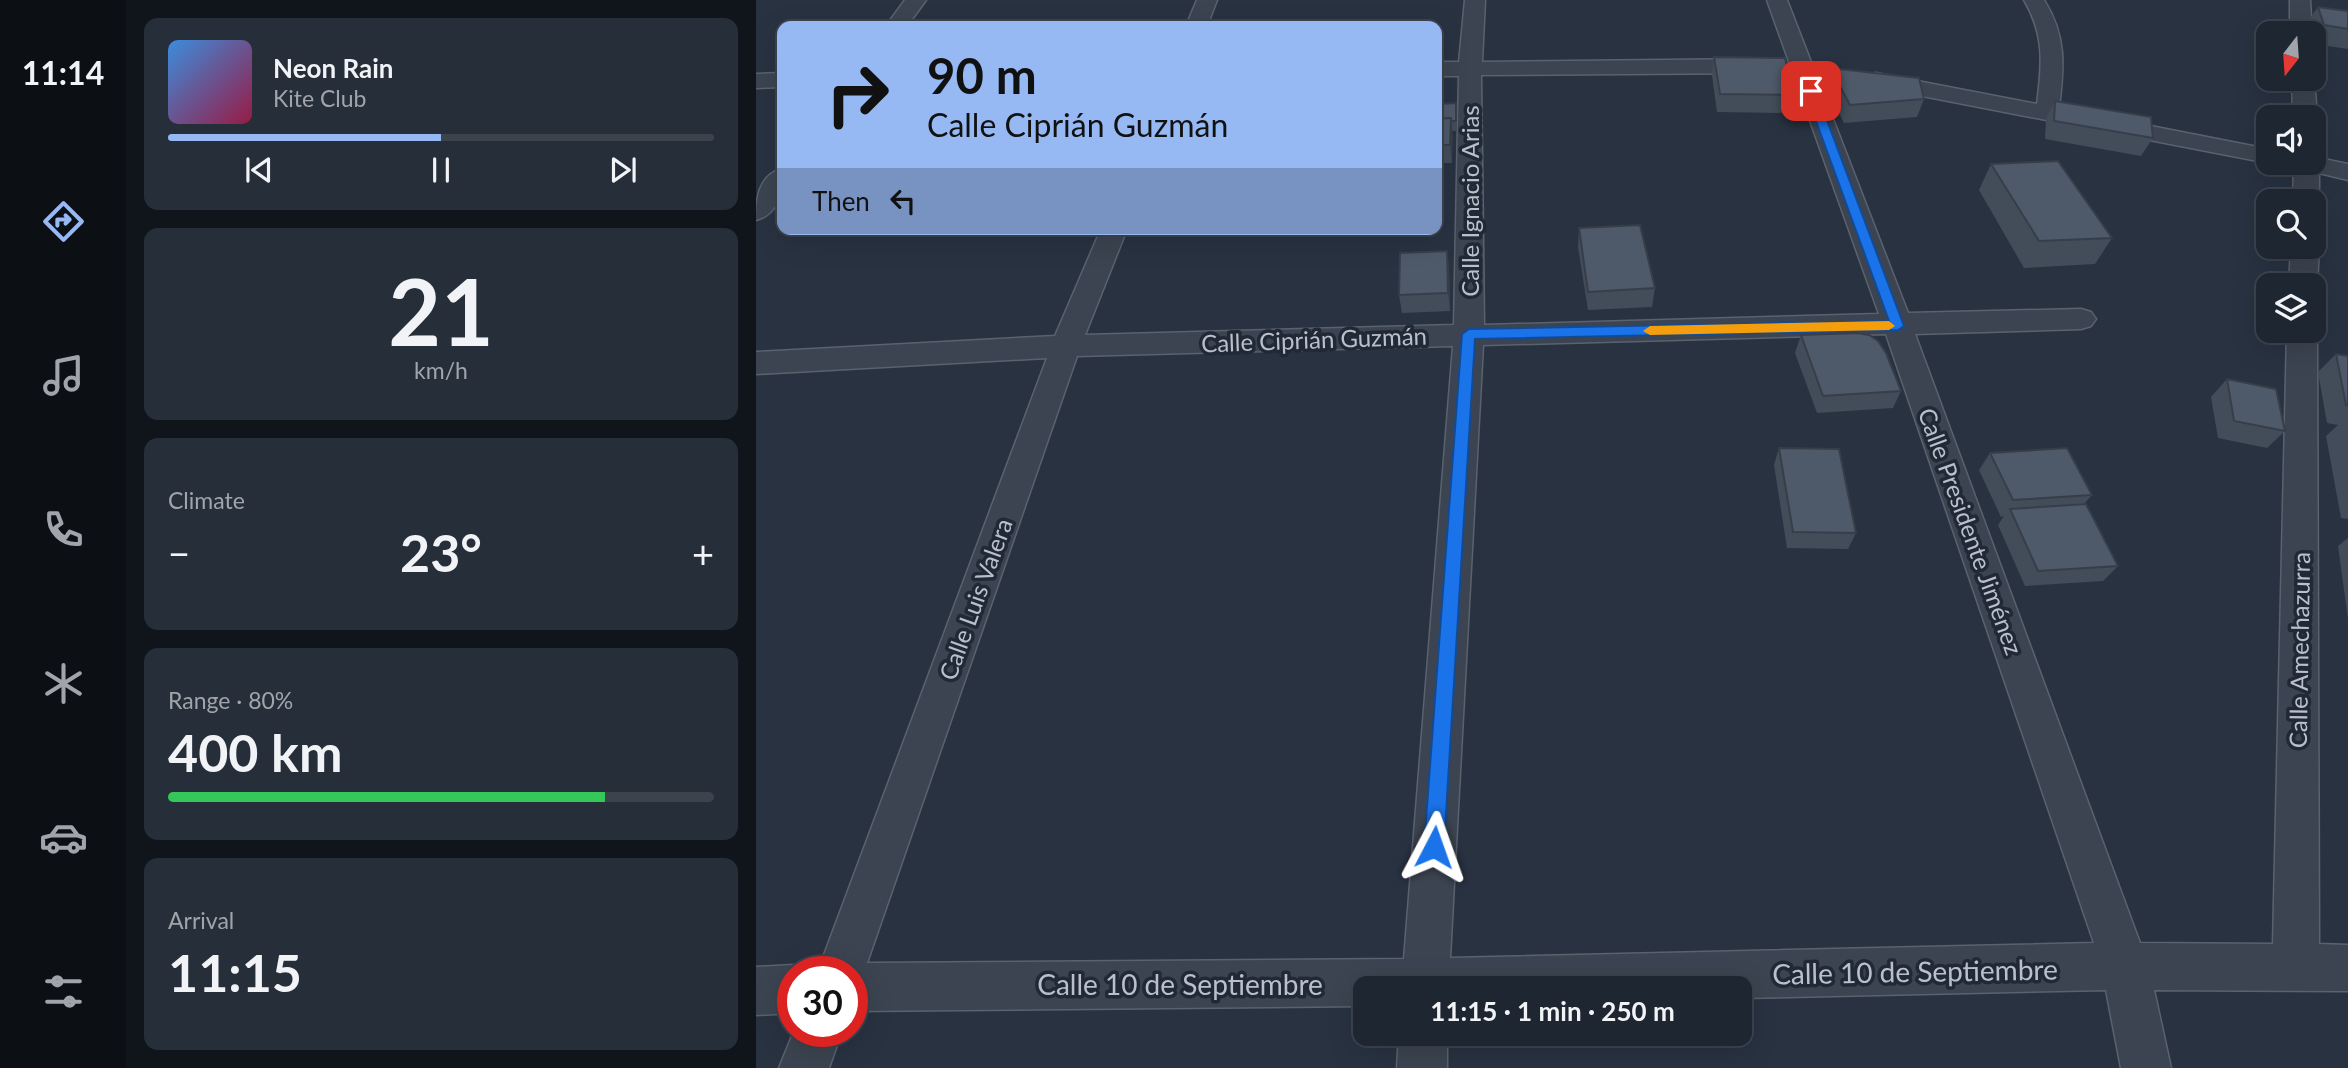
<!DOCTYPE html>
<meta charset="utf-8">
<style>
:root{--surface:#1e2631;--page:#262e39;--text:#f1f3f6;--muted:#a1a5ab;--line:#3c434d;--accent:#96b8f3}
body{margin:0;font-family:Lato,sans-serif;background:var(--page);color:var(--text);height:100vh;display:flex;flex-direction:column;font-size:26px;white-space:nowrap}
*{box-sizing:border-box;margin:0}
p{font-size:23px;color:var(--muted)}
.icon{flex:none;width:38px;height:38px;fill:none;stroke:currentColor;stroke-width:2;stroke-linecap:round;stroke-linejoin:round}
.map{position:relative;flex:1;overflow:hidden}
.panel{display:flex;flex-direction:column;gap:18px;padding:18px;background:#10151b;width:630px}
.panel>*{flex:none}
.banner{position:absolute;left:21px;top:21px;width:665px;height:214px;border-radius:14px;box-shadow:0 7px 28px #0002,0 0 0 2px var(--line);background:#96b8f3;color:#111;overflow:hidden}
.needle{width:46px;rotate:197deg}
.tools{position:absolute;left:1500px;top:21px;display:grid;gap:14px}
.tools a{display:grid;place-items:center;width:70px;height:70px;border-radius:14px;background:var(--surface);box-shadow:0 7px 28px #0002,0 0 0 2px var(--line);font-size:35px}
.speed{position:absolute;left:21px;top:956px;display:flex;gap:14px;font-size:35px;font-weight:700;text-align:center}
.speed>*{display:grid;place-content:center;width:91px;height:91px;border-radius:50%;background:var(--surface);box-shadow:0 7px 28px #0002,0 0 0 2px var(--line);line-height:1}
.speed .limit{border:10px solid #d22;background:#fff;color:#111}
.pin{position:absolute;display:grid;place-items:center;width:60px;height:60px;color:#fff;margin:-30px;border-radius:14px;box-shadow:0 4px 10px #0006}
.me{position:absolute;width:77px;margin:-38px;rotate:4deg;stroke-linejoin:round;filter:drop-shadow(0 0 5px #0008)}
.turn{display:flex;align-items:center;gap:24px;height:147px;padding:0 35px;font-size:32px}
.turn .icon{width:91px;height:91px;stroke-width:2.5}
.turn b{display:block;font-size:49px;line-height:60px}
.then{display:flex;align-items:center;height:66px;padding:0 35px;background:#0003;gap:14px;font-size:26px}
.big{font-size:52px;font-weight:700;line-height:1.1}
.panel .card{flex:1;display:flex;flex-direction:column;justify-content:center;gap:10px;min-width:0;padding:0 24px;border-radius:14px;background:var(--page)}
.panel .dial{align-items:center;gap:0}
.dial b{font-size:91px;line-height:1}
.song{display:flex;align-items:center;gap:21px}
.cover{width:84px;height:84px;border-radius:10px;background:linear-gradient(135deg,hsl(210 70% 55%),hsl(340 70% 35%))}
.played{height:7px;border-radius:4px;background:linear-gradient(90deg,var(--accent) 50%,var(--line) 50%)}
.keys{display:flex;justify-content:space-around;direction:ltr}
.heat{display:flex;justify-content:space-between;align-items:center;font-size:38px;direction:ltr}
.charge{height:10px;border-radius:5px;background:linear-gradient(90deg,#34c759 80%,var(--line) 0)}
.trip{position:absolute;left:597px;top:976px;width:399px;height:70px;border-radius:14px;background:var(--surface);box-shadow:0 7px 28px #0002,0 0 0 2px var(--line);font-weight:700;line-height:70px;text-align:center}
main{display:flex;flex:1;min-height:0}
.tab-bar{display:flex;flex-direction:column;width:126px;justify-content:space-around;align-items:center;background:#0c0f14;color:var(--muted)}
.tab-bar .icon{width:49px;height:49px}
.tab-bar .selected{color:var(--accent)}
.tab-bar b{font-size:32px;color:var(--text)}
.map>svg:first-child{display:block}
</style>
<main>
<nav class="tab-bar">
<b>11:14</b>
<svg class="icon selected" aria-label="directions" viewBox="0 0 24 24"><path d="M12 3l9 9-9 9-9-9zM9 14v-3h6M13 9l2 2-2 2"/></svg>
<svg class="icon" aria-label="music" viewBox="0 0 24 24"><path d="M9 18V5l10-2v13"/><circle cx="6" cy="18" r="3"/><circle cx="16" cy="16" r="3"/></svg>
<svg class="icon" aria-label="phone" viewBox="0 0 24 24"><path d="M5 4h4l2 5-3 2q2 4 5 5l2-3 5 2v4C11 20 4 13 5 4z"/></svg>
<svg class="icon" aria-label="climate" viewBox="0 0 24 24"><path d="M12 3v18M4 7l16 10M4 17L20 7"/></svg>
<svg class="icon" aria-label="car" viewBox="0 0 24 24"><path d="M5 17H2v-5l4-1 3-4h7l3 4 3 1v5h-3M9 17h6M6 11h13"/><circle cx="7" cy="17" r="2"/><circle cx="17" cy="17" r="2"/></svg>
<svg class="icon" aria-label="filters" viewBox="0 0 24 24"><path d="M4 7h16M4 17h16"/><circle cx="9" cy="7" r="2"/><circle cx="15" cy="17" r="2"/></svg>
</nav>
<section class="panel">
<div class="card">
<div class="song"><i class="cover"></i><div><b>Neon Rain</b><p>Kite Club</p></div></div>
<div class="played"></div>
<div class="keys"><svg class="icon" aria-label="previous" viewBox="0 0 24 24"><path d="M18 5L8 12l10 7zM5 5v14"/></svg><svg class="icon" aria-label="pause" viewBox="0 0 24 24"><path d="M8 5v14M16 5v14"/></svg><svg class="icon" aria-label="next" viewBox="0 0 24 24"><path d="M6 5l10 7-10 7zM19 5v14"/></svg></div>
</div>
<div class="card dial"><b>21</b><p>km/h</p></div>
<div class="card"><p>Climate</p>
<div class="heat"><a>−</a><b class="big">23°</b><a>+</a></div>
</div>
<div class="card"><p>Range · 80%</p><b class="big">400 km</b><div class="charge"></div></div>
<div class="card"><p>Arrival</p><b class="big">11:15</b></div>
</section>
<div class="map">
<svg width="1592" height="1068" viewBox="0 0 1592 1068">
<rect width="100%" height="100%" fill="#283241"/>
<g fill="none" stroke-linecap="round" stroke-linejoin="round">
<defs>
<g id="street">
<path d="M149 0H170L151 26H130Z"/>
<path d="M441 0H461L451 26H430Z"/>
<path d="M709 0H729L726 62 1003 59 1011 61 1014 66 1011 71 1003 73 725 75 728 325 1123 314 1011 0H1031L1152 313 1325 309 1335 312 1340 319 1335 326 1325 329 1159 334 1384 943 1517 944 1531 331H1558V326L1561 331 1563 944 1592 945V991L1398 990 1415 1068H1365L1350 990 984 998V989H609V1006L96 1011V971H62L291 358 0 374V352L299 336 345 229H371L329 335 698 325 703 76H681V62H703ZM1130 334 1338 943 694 958 727 345ZM697 346 648 959 111 963 321 356Z"/>
<path d="M1268 0H1288C1311 36 1308 68 1303 108L1512 149V163H1515H1512L1120 87 1112 85 1109 80 1112 75 1120 73 1281 104C1286 65 1289 35 1268 0Z"/>
<path d="M1534 0H1554L1556 33H1534Z"/>
<path d="M26 73V87L0 88V74Z"/>
<path d="M1558 78 1561 117 1558 122V117H1537L1536 79Z"/>
<path d="M1558 157 1592 164V180L1563 173V201L1558 207V201H1537L1538 163H1558Z"/>
<path d="M26 169C27 190 23 214 0 220 0 200 2 175 26 169Z"/>
<path d="M1558 240 1563 247 1561 285 1558 291V285H1533L1535 247H1558Z"/>
<path d="M37 965 51 971H37V1013L0 1015V967Z"/>
<path d="M38 1031H86L73 1068H23Z"/>
<path d="M643 1034H691V1068H641Z"/>
</g>
</defs>
<use href="#street" stroke="#5a626e" stroke-width="3"/>
<use href="#street" fill="#3c4451" fill-rule="evenodd"/>
</g>
<g fill="#434d5a">
<path d="M1562 7 1592 11V49L1558 44V33H1552L1549 25Z"/>
<path d="M958 57 1038 95 1033 113 961 112 956 75Z"/>
<path d="M1074 68 1168 99 1161 117 1088 123 1069 86Z"/>
<path d="M1299 101 1397 138 1385 156 1289 139 1290 119Z"/>
<path d="M681 104 701 113V131H696V163H681Z"/>
<path d="M1235 164 1356 238 1339 264 1268 268 1223 190Z"/>
<path d="M823 228 899 288 896 307 832 310 822 247Z"/>
<path d="M691 251 693 269 694 311 646 313 643 295Z"/>
<path d="M1045 335 1145 391 1137 408 1061 413 1039 353Z"/>
<path d="M1580 354 1592 356V519L1585 518 1570 436 1582 425 1571 423 1562 372Z"/>
<path d="M1471 379 1529 431 1511 448 1462 438 1455 397Z"/>
<path d="M1023 448 1100 533 1092 549 1031 548 1018 465Z"/>
<path d="M1234 453 1336 495 1328 504 1362 566 1347 581 1269 586 1242 525 1248 516 1245 517 1223 470Z"/>
<path d="M1592 538V619L1582 546Z"/>
</g>
<g fill="#373e4a">
<path d="M695 118 697 137 696 163 694 145Z"/>
<path d="M691 251 693 269 694 311 692 293Z"/>
</g>
<g fill="#4e5969" stroke="#373e4a" stroke-width="2">
<path d="M1562 7 1592 11V29L1568 25Z"/>
<path d="M958 57 1029 58 1038 95 964 94Z"/>
<path d="M1074 68 1163 78 1168 99 1094 105Z"/>
<path d="M1299 101 1395 117 1397 138 1298 121Z"/>
<path d="M700 103V121H695V118L681 119V104Z"/>
<path d="M695 118 694 145H681V119Z"/>
<path d="M1302 161 1356 238 1283 241 1235 164Z"/>
<path d="M884 225 899 288 832 292 823 228Z"/>
<path d="M691 251 692 293 643 295 644 253Z"/>
<path d="M1102 333 1113 335 1122 341 1130 353 1145 391 1067 396 1045 335Z"/>
<path d="M1580 354 1592 356V406L1590 405Z"/>
<path d="M1471 379 1520 389 1529 431 1478 421Z"/>
<path d="M1023 448 1083 449 1100 533 1037 532Z"/>
<path d="M1311 448 1336 495 1257 500 1234 453Z"/>
<path d="M1330 504 1362 566 1282 571 1254 509Z"/>
</g>
<path fill="#1a73e8" stroke="#114b97" stroke-width="2" d="M1055 88 1060 91 1148 326 1142 330 719 339 688 847 685 854 678 857 671 854 668 847 706 334 713 329 1133 321 1049 91Z"/>
<path fill="#f59e0b" d="M1133 321 1139 326 1133 330 894 335 887 331 894 326Z"/>
<g text-anchor="middle" dominant-baseline="central" stroke-width="7" stroke-linejoin="round" paint-order="stroke">
<g font-size="24" fill="#b9c0cb" stroke="#212936">
<text transform="translate(713 201) rotate(-90)">Calle Ignacio Arias</text>
<text transform="translate(558 339) rotate(-2)">Calle Ciprián Guzmán</text>
<text transform="translate(1215 531) rotate(70)">Calle Presidente Jiménez</text>
<text transform="translate(219 599) rotate(-70)">Calle Luis Valera</text>
<text transform="translate(1543 650) rotate(-89)">Calle Amechazurra</text>
</g>
<g font-size="28" fill="#b9c0cb" stroke="#212936">
<text transform="translate(1159 971) rotate(-1)">Calle 10 de Septiembre</text>
<text x="424" y="984">Calle 10 de Septiembre</text>
</g>
</g>
</svg>
<div class="tools">
<a><svg class="needle" viewBox="-14 -14 28 28"><path d="M0-13l5 13h-10z" fill="#e53935"/><path d="M0 13l5-13h-10z" fill="#a1a5ab"/></svg></a>
<a><svg class="icon" aria-label="sound" viewBox="0 0 24 24"><path d="M4 9h4l5-4v14l-5-4H4zM17 9q2 3 0 6"/></svg></a>
<a><svg class="icon" aria-label="search" viewBox="0 0 24 24"><circle cx="10" cy="10" r="6"/><path d="M15 15l6 6"/></svg></a>
<a><svg class="icon" aria-label="layers" viewBox="0 0 24 24"><path d="M12 4l9 5-9 5-9-5zM3 14l9 5 9-5"/></svg></a>
</div>
<div class="speed"><div class="limit">30</div></div>
<div class="pin" style="left:1055px;top:91px;background:#d93025"><svg class="icon" aria-label="arrive" viewBox="0 0 24 24"><path d="M6 21V4h12l-3 4 3 4H6"/></svg></div>
<svg class="me" style="left:678px;top:847px" viewBox="-20 -20 40 40"><path d="M0-17L14 15 0 8-14 15z" fill="#1a73e8" stroke="#fff" stroke-width="4"/></svg>
<div class="trip">11:15 · 1 min · 250 m</div>
<div class="banner">
<div class="turn"><svg class="icon" aria-label="right" viewBox="0 0 24 24"><path d="M7 20v-9h11M14 6l5 5-5 5"/></svg><div><b>90 m</b>Calle Ciprián Guzmán</div></div>
<div class="then">Then<svg class="icon" aria-label="left" viewBox="0 0 24 24"><path d="M17 20v-9H6M10 6l-5 5 5 5"/></svg></div>
</div>
</div>
</main>
